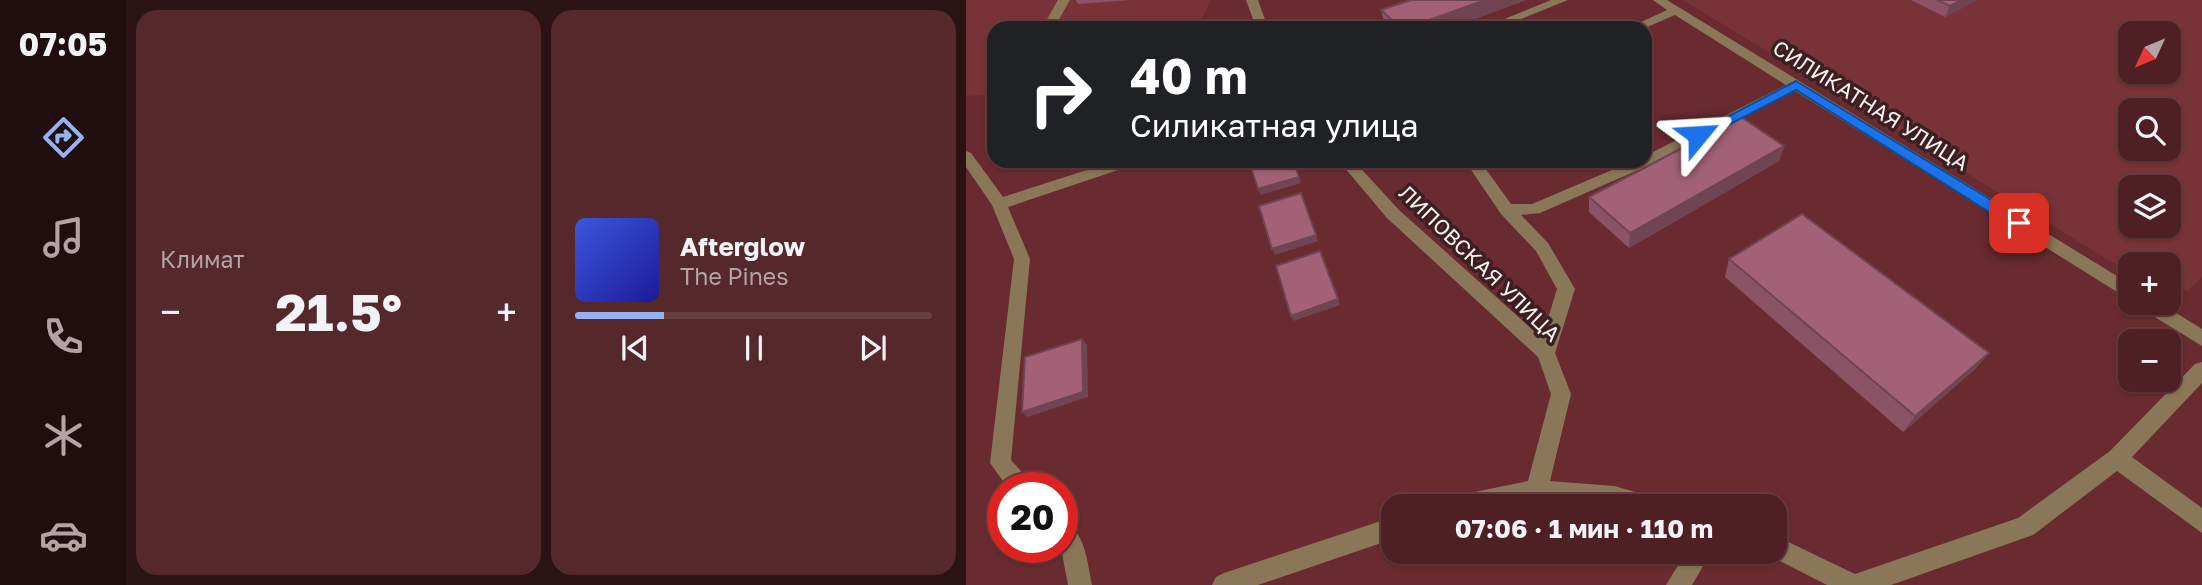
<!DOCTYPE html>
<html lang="ru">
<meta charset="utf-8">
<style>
:root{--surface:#4f2023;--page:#55282b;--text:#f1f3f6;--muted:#b3a3a6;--line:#663e41;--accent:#95b2f1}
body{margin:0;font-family:"Golos Text",sans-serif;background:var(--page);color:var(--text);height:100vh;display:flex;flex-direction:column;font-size:26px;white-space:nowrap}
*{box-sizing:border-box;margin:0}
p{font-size:23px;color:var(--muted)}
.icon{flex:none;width:38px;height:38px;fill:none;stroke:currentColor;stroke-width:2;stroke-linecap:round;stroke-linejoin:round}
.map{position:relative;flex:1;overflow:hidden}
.sheet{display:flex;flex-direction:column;gap:10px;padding:10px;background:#2b1213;width:840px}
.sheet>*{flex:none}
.top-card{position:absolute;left:21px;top:21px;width:665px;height:147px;border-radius:21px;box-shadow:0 2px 5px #0004,0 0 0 2px var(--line);background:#202124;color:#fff;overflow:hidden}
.needle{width:46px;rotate:226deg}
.controls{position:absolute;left:1152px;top:21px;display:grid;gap:14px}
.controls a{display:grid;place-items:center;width:63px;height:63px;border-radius:14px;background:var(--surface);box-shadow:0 2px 5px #0004,0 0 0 2px var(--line);font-size:35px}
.speed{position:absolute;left:21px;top:472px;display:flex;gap:14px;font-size:35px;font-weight:700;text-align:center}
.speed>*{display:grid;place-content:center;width:91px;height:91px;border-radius:50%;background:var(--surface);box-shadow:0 2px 5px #0004,0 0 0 2px var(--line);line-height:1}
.speed .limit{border:10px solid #d22;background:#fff;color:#111}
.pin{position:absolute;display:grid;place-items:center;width:60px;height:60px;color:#fff;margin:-30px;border-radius:14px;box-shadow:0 4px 10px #0006}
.me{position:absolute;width:77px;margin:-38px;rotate:63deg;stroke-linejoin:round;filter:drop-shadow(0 0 5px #0008)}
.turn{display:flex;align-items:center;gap:24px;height:147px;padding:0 28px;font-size:32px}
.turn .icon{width:91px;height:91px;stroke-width:2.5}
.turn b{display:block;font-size:49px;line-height:60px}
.big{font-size:52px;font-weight:700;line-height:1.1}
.sheet .tile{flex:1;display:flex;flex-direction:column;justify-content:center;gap:10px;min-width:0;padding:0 24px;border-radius:21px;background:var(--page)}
.song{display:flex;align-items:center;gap:21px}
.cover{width:84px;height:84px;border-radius:10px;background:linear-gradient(135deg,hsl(230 70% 55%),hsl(240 70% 35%))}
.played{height:7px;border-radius:4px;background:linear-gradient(90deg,var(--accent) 25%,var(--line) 25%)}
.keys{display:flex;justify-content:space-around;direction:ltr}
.heat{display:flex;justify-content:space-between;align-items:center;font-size:38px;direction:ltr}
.sheet .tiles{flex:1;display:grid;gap:10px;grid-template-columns:repeat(2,1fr)}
.trip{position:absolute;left:415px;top:494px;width:406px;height:70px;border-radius:21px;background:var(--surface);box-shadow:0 2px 5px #0004,0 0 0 2px var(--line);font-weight:700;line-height:70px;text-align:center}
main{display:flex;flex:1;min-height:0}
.dock{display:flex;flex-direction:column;width:126px;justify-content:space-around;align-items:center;background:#200d0e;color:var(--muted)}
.dock .icon{width:49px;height:49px}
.dock .selected{color:var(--accent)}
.dock b{font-size:32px;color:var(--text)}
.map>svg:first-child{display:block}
</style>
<main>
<nav class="dock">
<b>07:05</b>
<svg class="icon selected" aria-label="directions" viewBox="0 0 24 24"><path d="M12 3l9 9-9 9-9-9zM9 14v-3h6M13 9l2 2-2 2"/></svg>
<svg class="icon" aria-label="music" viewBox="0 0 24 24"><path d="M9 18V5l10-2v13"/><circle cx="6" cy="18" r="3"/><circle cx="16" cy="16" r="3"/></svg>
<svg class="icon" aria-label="phone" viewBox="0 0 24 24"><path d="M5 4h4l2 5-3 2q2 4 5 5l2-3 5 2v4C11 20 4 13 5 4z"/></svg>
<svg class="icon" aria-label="climate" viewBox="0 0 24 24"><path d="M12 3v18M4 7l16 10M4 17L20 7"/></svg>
<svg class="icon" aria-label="car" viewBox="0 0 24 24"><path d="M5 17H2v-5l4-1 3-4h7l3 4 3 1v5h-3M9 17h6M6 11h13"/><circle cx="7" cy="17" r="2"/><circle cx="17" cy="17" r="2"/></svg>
</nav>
<section class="sheet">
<div class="tiles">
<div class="tile"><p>Климат</p>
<div class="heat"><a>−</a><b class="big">21.5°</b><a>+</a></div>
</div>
<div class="tile">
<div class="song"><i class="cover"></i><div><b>Afterglow</b><p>The Pines</p></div></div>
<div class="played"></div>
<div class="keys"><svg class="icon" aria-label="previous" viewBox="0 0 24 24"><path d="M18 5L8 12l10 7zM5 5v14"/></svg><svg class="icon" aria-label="pause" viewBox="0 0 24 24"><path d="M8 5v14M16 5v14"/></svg><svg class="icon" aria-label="next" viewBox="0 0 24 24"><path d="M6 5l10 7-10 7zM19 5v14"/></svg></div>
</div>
</div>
</section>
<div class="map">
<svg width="1236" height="585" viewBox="0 0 1236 585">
<rect width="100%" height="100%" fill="#692b2f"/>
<g fill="#783338" fill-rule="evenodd">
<path d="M0 0H245L231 28H28V94L0 96Z"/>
<path d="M717 0H1236V277L1222 291 1202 285V264H1164V273ZM1164 33H1202V72H1164ZM1164 110H1202V149H1164ZM1164 187H1202V226H1164Z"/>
</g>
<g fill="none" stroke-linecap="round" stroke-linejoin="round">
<g fill="#8a7759" fill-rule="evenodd">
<path d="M92 0H104L88 28H76Z"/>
<path d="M280 0H292L302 28H264L288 22Z"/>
<path d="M585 0H602L533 28H516Z"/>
<path d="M687 0H701L1164 284V300L829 91 688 163 574 213 555 215 582 243 609 289 589 353 605 394 584 481 648 486 691 498 694 506H639L571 500 545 506H483L486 498 494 495 562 481 585 394 572 357 421 218 373 161H388L433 210 576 338 591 289 570 251 535 214 499 161H514L545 204H566L667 161H679V156L820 85 709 15 679 28H662L701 10Z"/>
<path d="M0 151 5 153 37 197 149 161H172L170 164 42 207 64 259 45 460 64 481 67 488H42L24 463 48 259 26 205 0 167Z"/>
<path d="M1171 303H1194L1236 329V346L1174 308Z"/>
<path d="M1236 362V383L1166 457 1236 508V533L1151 471 1067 535 925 585H861L800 554 799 551H808V535L889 574 1052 518 1144 451 1229 364Z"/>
<path d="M427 517V539L292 585H246L250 577 258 573Z"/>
<path d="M96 521C120 531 121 562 126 585H102L95 548Z"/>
<path d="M721 551H746L726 585H700Z"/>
</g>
</g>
<g fill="#8b5365">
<path d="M110 0H165L112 4Z"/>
<path d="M445 0H560L484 28H423L419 25 415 10Z"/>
<path d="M945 0H1011L979 17Z"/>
<path d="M818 146 813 161 663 248 623 212V197Z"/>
<path d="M763 259 1023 353 1009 369 937 432 759 277Z"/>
</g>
<g fill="#714453">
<path d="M519 0H560L484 28H441Z"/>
<path d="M996 0H1011L979 17 984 6Z"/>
<path d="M686 53 684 68 679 71V56Z"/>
<path d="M818 146 813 161 663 248 664 233Z"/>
<path d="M327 161 335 183 295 195 292 189Z"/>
<path d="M335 193 352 241 309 255 306 249Z"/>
<path d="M357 257 374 305 328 321 325 316Z"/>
<path d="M116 339 121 345 122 397 62 417 56 412Z"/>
<path d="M1023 353 1009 369 937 432 949 416Z"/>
</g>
<g fill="#a26176" stroke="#714453" stroke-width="2">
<path d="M445 0H519L441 28H435L415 10Z"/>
<path d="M971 0H996L984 6Z"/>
<path d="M679 49 686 53 679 56Z"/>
<path d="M775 117 818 146 664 233 623 197Z"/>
<path d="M283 161H327L333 177 292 189Z"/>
<path d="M335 193 350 235 306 249 293 206Z"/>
<path d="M836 214 1023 353 949 416 763 259Z"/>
<path d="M354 251 372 299 325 316 310 266Z"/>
<path d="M116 339 117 392 56 412 59 357Z"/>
</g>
<path fill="#1a73e8" stroke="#114b97" stroke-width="2" d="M830 81 1058 220 1060 223 1058 227H1047L830 90 737 138H728L726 135Z"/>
<g text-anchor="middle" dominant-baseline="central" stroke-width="7" stroke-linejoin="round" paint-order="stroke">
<g font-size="21" fill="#faf2f1" stroke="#3c1f20">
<text transform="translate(905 105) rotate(32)">СИЛИКАТНАЯ УЛИЦА</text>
<text transform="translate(514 263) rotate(44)">ЛИПОВСКАЯ УЛИЦА</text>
</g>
</g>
</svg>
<div class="controls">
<a><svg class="needle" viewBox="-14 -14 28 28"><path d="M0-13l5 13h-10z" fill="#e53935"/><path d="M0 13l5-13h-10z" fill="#b3a3a6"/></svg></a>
<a><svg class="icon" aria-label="search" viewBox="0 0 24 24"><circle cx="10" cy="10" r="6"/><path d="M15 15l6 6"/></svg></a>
<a><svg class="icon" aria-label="layers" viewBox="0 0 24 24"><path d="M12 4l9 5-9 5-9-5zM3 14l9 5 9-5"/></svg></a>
<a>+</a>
<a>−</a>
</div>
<div class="speed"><div class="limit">20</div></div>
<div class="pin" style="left:1053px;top:223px;background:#d93025"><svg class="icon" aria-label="arrive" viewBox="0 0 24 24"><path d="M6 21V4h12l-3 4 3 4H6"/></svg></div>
<svg class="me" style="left:732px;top:135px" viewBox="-20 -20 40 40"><path d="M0-17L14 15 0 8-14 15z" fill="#1a73e8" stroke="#fff" stroke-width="4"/></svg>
<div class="trip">07:06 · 1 мин · 110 m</div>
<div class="top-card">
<div class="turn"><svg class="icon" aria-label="right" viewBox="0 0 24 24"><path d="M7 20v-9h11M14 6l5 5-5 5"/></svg><div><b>40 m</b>Силикатная улица</div></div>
</div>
</div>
</main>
